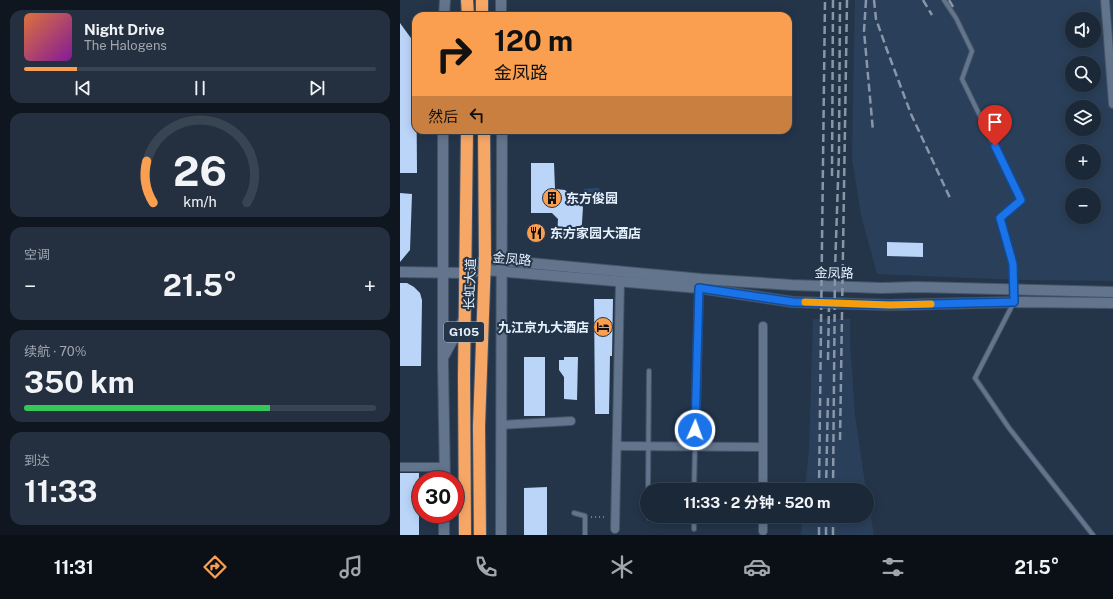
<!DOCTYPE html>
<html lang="zh">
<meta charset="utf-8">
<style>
:root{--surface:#1b2838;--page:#243040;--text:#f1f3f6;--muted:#a0a6ae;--line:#394453;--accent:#fa9f4f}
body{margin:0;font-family:"Public Sans","Noto Sans SC",sans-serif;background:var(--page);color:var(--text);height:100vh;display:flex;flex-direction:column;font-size:15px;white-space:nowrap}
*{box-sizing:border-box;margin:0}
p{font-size:13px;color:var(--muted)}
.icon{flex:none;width:22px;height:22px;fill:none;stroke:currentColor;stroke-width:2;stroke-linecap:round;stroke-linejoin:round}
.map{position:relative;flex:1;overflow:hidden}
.sheet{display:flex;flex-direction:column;gap:10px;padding:10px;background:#0f161f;width:400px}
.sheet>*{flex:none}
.guide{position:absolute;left:12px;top:12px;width:380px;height:122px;border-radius:12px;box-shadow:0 2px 10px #0003,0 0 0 1px var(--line);background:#fa9f4f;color:#111;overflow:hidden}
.buttons{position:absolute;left:665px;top:12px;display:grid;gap:8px}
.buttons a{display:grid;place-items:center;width:36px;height:36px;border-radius:50%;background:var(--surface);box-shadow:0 2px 10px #0003,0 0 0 1px var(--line);font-size:20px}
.speed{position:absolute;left:12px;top:471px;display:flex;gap:8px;font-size:20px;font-weight:700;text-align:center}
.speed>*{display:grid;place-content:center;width:52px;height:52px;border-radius:50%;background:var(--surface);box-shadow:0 2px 10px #0003,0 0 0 1px var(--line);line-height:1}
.speed .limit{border:6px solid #d22;background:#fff;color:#111}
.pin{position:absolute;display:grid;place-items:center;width:34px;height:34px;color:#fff;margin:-41px -17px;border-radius:50% 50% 50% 0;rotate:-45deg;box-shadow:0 0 4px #0007}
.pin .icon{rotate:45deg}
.me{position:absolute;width:44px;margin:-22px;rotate:2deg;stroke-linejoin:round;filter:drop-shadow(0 0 3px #0008)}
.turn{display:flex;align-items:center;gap:14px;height:84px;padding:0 16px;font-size:18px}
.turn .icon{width:52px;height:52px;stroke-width:2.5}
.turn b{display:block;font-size:28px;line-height:34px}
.then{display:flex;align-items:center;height:38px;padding:0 16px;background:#0003;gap:8px;font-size:15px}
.big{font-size:30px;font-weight:700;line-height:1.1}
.sheet .widget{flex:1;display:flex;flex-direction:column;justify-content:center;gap:6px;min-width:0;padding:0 14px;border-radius:12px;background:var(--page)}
.sheet .dial{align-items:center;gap:0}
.dial svg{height:104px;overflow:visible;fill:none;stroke:var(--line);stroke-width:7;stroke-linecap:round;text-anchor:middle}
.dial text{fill:var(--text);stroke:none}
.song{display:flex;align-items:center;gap:12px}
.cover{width:48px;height:48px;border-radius:6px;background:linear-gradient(135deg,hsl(20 70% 55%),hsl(290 70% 35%))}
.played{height:4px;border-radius:2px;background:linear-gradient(90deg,var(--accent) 15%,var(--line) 15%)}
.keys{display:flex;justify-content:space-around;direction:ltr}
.heat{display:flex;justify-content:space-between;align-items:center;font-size:22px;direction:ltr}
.charge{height:6px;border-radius:3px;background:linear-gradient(90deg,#34c759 70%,var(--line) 0)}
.trip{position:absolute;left:240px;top:483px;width:234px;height:40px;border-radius:20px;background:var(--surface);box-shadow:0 2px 10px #0003,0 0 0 1px var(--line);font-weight:700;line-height:40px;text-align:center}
.dock{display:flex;height:64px;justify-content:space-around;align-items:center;background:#0b1016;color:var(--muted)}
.dock .icon{width:28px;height:28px}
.dock .selected{color:var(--accent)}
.dock b{font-size:18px;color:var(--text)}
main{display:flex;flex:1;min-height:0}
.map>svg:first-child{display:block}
</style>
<main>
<section class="sheet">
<div class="widget">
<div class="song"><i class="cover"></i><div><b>Night Drive</b><p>The Halogens</p></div></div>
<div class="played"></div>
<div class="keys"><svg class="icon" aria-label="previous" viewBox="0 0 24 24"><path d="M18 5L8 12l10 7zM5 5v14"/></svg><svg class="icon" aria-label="pause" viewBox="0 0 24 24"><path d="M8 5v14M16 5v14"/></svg><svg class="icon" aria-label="next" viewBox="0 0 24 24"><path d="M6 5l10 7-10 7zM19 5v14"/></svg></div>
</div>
<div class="widget dial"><svg viewBox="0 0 100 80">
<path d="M14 69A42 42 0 1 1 86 69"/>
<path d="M14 69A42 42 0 0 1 9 37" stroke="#fa9f4f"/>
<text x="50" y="56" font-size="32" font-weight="700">26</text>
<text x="50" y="72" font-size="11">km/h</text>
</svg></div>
<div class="widget"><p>空调</p>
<div class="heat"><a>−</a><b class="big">21.5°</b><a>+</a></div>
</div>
<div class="widget"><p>续航 · 70%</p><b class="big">350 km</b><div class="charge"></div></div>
<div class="widget"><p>到达</p><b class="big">11:33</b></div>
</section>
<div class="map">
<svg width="713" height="535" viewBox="0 0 713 535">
<rect width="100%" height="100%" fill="#24354a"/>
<g fill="#2a3f59" fill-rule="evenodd">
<path d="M455 0H713V281L621 280 477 274 461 215 452 158ZM672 19H694V41H672ZM672 63H694V85H672ZM672 107H694V129H672ZM672 151H694V173H672ZM672 195H694V217H672Z"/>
<path d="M413 319H450V342L455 415 466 490H405L409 449Z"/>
<path d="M467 495 474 535H401L403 516H467Z"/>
</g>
<path fill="#2b4a70" d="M198 188 202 192 201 202 190 203 184 197V189Z"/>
<g fill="#bbd5f8">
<path d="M0 23 16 45 17 173H0Z"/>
<path d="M131 163H154L155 189 165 190 183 207 181 238 157 237 158 219 152 213H131Z"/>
<path d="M0 193 12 194 10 250 0 262Z"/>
<path d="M487 242 523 243V257L487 256Z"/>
<path d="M0 283H7L14 287 20 293 22 300 21 366H0Z"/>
<path d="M194 299H213L212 356H210L209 414H195Z"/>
<rect x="124" y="357" width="21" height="59"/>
<path d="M164 357H178L177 400 164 399V377L159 370V360H164Z"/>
<rect x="0" y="473" width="19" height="62"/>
<path d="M147 487V535H124V488Z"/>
</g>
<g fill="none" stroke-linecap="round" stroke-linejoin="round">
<defs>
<g id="lane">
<path d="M544 0 556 18 572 51 562 79 621 200 600 218 613 264 614 302 575 378 609 428 693 535"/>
<path d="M248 490 249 371"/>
<path d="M294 490 295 446"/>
<path d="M174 513 185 516V535"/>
<path d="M249 516V518"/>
<path d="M294 529V516"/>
</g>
<g id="street">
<path d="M705 0 713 104"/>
<path d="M101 425 171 421"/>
<path d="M217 446 363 447"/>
<path d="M295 446 299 288"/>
<path d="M0 467H44"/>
<path d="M363 490V326"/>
<path d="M215 529 220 281"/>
<path d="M363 531V516"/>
</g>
<g id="secondary">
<path d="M101 0V16"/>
<path d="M44 16 45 0"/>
<path d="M43 130V363L45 480"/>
<path d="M67 271 85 259 302 279 392 285 482 288 517 287 713 292"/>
<path d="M0 272 65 273 85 270 299 288 393 302 490 305 623 302 713 303"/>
<path d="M44 356 65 317"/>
<path d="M44 535V514"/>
<path d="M101 535 102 130"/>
</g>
<g id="highway">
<path d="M67 0 68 16"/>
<path d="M82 0V16"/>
<path d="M65 535 64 376 67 130"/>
<path d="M80 535 79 426 85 259 84 130"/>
</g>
</defs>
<use href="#lane" stroke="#455366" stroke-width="6"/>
<use href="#street" stroke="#455366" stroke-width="10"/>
<use href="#secondary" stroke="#455366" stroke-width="12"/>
<use href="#highway" stroke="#455366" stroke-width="14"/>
<path stroke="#8997a8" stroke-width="1.5" stroke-dasharray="1 3" stroke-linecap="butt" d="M191 517H207"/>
<use href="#lane" stroke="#62758d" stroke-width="4"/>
<use href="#street" stroke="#62758d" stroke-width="8"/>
<use href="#secondary" stroke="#62758d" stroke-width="10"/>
<use href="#highway" stroke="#f6a766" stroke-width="12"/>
<g stroke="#8896a7" stroke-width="2.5" stroke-dasharray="8 4" stroke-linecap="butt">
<path d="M466 0 464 31 473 131"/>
<path d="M474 0 476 19 487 50 511 114 550 198"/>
<path d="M523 0 532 15"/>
<path d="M549 0 555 10"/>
<path d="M432 176 433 0"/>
<path d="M428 360 429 304"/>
<path d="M440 440 447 0"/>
<path d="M419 490 425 0"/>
<path d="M426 490 428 396"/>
<path d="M433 490 435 270 439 152 440 0"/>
<path d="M419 535V516"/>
<path d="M426 535V516"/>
<path d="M433 535V516"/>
</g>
</g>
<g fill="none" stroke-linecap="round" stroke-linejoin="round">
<defs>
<path id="route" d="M295 430 299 288 393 302 490 305 614 302 613 264 600 218 621 200 595 146"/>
</defs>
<use href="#route" stroke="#114b97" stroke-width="10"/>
<use href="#route" stroke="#1a73e8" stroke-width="7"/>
<path stroke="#f59e0b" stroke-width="7" d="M405 302 490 305 531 304"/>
</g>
<defs>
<symbol id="building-disc" viewBox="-11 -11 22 22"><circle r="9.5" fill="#fa9f4f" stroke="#24354a"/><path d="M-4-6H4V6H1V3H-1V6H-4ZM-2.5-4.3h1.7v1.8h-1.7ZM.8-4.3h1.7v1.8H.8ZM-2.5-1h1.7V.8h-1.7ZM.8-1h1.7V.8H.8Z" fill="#111"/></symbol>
<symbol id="restaurant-disc" viewBox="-11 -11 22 22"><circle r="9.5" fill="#fa9f4f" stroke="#24354a"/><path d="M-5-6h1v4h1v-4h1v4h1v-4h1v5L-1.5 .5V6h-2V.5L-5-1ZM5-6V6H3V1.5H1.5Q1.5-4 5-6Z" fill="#111"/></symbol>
<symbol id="hotel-disc" viewBox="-11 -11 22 22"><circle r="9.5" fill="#fa9f4f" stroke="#24354a"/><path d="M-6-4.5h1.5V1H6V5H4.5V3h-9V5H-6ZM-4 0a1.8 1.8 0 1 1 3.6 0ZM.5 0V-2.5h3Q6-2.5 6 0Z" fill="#111"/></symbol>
</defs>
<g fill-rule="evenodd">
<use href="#building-disc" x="141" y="187" width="22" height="22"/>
<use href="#restaurant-disc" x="125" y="222" width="22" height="22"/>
<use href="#hotel-disc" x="192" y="316" width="22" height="22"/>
</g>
<g text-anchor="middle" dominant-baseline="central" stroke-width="4" stroke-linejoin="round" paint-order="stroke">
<rect fill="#24354a" stroke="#acb9c8" stroke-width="1" x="44" y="322" width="40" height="20" rx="3"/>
<g font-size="12" font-weight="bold" fill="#e6f1fe">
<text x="64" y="332">G105</text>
</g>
<g font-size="13" font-weight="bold" fill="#e6f1fe" stroke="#24354a" text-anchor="start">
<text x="166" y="198">东方俊园</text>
<text x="150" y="233">东方家园大酒店</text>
<text x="189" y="327" text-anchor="end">九江京九大酒店</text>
</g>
<g font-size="13" fill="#e6f1fe" stroke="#24354a">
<text transform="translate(112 259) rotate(5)">金凤路</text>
<text transform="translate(434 273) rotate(1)">金凤路</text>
<text transform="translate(70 284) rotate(-88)">长虹大道</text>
</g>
</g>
</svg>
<div class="buttons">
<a><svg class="icon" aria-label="sound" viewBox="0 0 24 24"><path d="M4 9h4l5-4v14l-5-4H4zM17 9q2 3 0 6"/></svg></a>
<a><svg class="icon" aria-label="search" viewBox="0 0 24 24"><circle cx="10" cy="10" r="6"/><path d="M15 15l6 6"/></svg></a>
<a><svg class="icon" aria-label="layers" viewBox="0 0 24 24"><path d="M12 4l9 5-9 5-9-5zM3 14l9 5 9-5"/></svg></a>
<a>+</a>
<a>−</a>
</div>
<div class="speed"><div class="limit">30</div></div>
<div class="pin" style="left:595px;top:146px;background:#d93025"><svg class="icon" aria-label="arrive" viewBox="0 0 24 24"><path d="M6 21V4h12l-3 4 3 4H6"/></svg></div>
<svg class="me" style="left:295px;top:430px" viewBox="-20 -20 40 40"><circle r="17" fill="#1a73e8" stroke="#fff" stroke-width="3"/><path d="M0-11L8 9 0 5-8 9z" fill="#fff"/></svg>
<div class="trip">11:33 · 2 分钟 · 520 m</div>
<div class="guide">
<div class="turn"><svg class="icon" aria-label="right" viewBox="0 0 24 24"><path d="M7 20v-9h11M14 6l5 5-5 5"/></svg><div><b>120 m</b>金凤路</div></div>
<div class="then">然后<svg class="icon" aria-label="left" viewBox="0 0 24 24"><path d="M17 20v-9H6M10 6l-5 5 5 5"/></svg></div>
</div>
</div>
</main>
<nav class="dock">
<b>11:31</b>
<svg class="icon selected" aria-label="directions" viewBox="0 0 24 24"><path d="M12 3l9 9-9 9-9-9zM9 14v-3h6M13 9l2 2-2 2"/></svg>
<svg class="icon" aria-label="music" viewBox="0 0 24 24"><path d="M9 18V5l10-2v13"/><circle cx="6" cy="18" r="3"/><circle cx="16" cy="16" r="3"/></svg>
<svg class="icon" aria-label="phone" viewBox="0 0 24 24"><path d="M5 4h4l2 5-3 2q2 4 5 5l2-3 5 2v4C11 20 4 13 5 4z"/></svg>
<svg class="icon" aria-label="climate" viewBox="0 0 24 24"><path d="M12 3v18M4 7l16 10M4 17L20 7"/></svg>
<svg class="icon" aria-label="car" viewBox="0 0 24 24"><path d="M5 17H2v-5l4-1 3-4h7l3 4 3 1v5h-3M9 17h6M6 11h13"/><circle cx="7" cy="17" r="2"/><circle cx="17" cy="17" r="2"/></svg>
<svg class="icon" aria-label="filters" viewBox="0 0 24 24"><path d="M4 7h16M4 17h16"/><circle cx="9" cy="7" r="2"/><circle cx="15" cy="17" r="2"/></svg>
<b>21.5°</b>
</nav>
